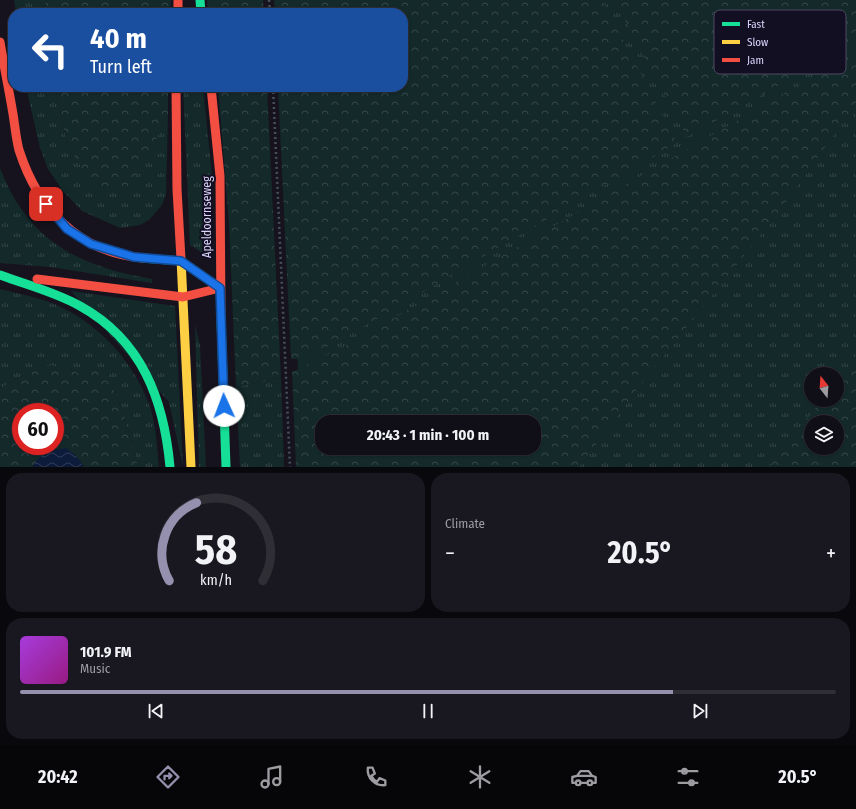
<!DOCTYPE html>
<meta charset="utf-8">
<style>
:root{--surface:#100e16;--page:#19171f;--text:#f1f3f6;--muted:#9c9ca1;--line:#302e35;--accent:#9590ae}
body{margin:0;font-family:"Fira Sans Condensed",sans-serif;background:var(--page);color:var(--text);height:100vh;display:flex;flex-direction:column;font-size:15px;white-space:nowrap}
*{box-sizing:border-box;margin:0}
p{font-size:13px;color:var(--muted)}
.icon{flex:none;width:22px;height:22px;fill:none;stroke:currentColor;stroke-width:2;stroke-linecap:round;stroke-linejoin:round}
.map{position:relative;height:467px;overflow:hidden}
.drawer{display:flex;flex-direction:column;gap:6px;padding:6px;background:#09080c;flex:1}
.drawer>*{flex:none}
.top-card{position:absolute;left:8px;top:8px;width:400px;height:84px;border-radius:16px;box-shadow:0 1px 3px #0004,0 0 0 1px var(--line);background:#1a4fa0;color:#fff;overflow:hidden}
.needle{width:26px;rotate:343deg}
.tools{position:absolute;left:804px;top:367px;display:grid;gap:8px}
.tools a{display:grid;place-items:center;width:40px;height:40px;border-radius:50%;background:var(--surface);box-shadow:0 1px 3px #0004,0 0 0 1px var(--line);font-size:20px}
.speed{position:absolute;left:12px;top:403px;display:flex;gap:8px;font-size:20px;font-weight:700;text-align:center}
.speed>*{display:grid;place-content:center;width:52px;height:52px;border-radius:50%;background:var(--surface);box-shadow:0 1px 3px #0004,0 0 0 1px var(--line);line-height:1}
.speed .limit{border:6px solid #d22;background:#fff;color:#111}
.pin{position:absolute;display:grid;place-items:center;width:34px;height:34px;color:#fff;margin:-17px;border-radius:8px;box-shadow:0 2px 6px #0006}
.me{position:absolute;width:44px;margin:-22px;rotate:358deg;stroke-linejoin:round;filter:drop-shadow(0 0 3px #0008)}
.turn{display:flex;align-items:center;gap:14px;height:84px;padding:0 16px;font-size:18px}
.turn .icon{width:52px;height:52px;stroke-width:2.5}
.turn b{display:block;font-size:28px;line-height:34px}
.big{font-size:30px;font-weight:700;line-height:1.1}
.drawer .tile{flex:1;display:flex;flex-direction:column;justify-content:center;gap:6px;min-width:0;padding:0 14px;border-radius:16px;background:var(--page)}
.drawer .dial{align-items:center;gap:0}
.dial svg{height:104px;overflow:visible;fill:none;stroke:var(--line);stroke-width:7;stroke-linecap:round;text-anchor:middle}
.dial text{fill:var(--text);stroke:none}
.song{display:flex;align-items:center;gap:12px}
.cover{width:48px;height:48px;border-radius:6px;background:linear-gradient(135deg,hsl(280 70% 55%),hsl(310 70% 35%))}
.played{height:4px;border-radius:2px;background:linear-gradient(90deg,var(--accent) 80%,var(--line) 80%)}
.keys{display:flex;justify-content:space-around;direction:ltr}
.heat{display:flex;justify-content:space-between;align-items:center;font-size:22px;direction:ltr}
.drawer .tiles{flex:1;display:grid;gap:6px;grid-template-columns:1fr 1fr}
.tile:last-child{grid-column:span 2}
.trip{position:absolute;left:315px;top:415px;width:226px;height:40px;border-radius:16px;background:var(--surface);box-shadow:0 1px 3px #0004,0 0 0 1px var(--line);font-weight:700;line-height:40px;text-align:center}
.tab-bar{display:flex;height:64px;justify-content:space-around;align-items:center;background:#060609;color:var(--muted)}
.tab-bar .icon{width:28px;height:28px}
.tab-bar .on{color:var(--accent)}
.tab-bar b{font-size:18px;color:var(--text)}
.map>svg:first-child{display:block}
</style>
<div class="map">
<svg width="856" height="467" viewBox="0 0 856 467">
<defs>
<pattern id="grass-tufts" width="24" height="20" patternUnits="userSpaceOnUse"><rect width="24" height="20" fill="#13292a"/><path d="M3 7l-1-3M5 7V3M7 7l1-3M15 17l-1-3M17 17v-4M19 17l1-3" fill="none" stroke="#35474a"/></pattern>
<pattern id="forest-crowns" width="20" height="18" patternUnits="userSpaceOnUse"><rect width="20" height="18" fill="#13292a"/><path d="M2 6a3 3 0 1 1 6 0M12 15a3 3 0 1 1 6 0" fill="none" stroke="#35474a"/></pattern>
<pattern id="water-waves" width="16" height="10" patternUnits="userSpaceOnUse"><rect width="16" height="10" fill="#0e1c3b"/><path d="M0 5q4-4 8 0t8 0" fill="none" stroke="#303c58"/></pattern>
</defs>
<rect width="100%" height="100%" fill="#16131e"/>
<g fill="url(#grass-tufts)" fill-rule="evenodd">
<path d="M14 0H45L47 13H16Z"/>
<path d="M285 0H856V467H301L289 87H403V13ZM811 374H837V400H811ZM322 422H534V448H322ZM811 422H837V448H811Z"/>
<path d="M26 87H55L67 143 168 117 166 195 162 205 149 220 140 225 120 228 82 211 62 190 48 169 40 148Z"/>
<path d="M183 87H203L212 176 210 254 206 255 190 245Z"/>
<path d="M0 168C28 241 78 266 152 279V283L50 267 0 263Z"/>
<path d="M0 289C20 294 42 298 61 307 102 327 133 362 149 404 156 423 157 447 159 467H138L124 415 112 386 79 374 70 368 20 377 0 389Z"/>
<path d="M71 291 175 306 183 467 169 402Z"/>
<path d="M195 325 200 345 206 467H199Z"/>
<path d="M281 378 284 467H240L236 387Z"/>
</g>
<g fill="url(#forest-crowns)" fill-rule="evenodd">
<path d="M45 0H171L170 13H47Z"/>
<path d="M207 0H263L264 13H209Z"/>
<path d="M274 0H602L677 143 346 337 304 359H291L278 87H403V13H275Z"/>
<path d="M614 0H856V42L687 137Z"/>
<path d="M856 52V104L778 213 642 383 579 467H296L292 372 349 344ZM322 422H534V448H322Z"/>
<path d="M55 87H168V117L134 180 126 190 105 192 89 181 67 143Z"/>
<path d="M218 87H267L281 378 236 387 229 224Z"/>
<path d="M856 363V467H769L822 400H837V384ZM811 422H837V448H811Z"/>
<path d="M48 365 70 368 79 374 82 370H95L112 386 124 415 138 467H84L77 457 33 465V467H0V389L20 377ZM21 412H55V446H21Z"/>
</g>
<path fill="url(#water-waves)" d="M66 448 77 457 84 467H33C38 453 52 450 66 448Z"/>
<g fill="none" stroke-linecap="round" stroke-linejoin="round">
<g stroke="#46505d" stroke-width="2.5" stroke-dasharray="2 3" stroke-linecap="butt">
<path d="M269 0 270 13"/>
<path d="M273 87 290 467"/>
</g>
<g stroke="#16e098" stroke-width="9">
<path d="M200 0 201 13"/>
<path d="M142 258 181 261 220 288"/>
<path d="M0 275C27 285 55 292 80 306 142 340 164 400 170 467"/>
<path d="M221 319 226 467"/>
</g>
<path stroke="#ffcf43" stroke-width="9" d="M181 259 191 467"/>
<g stroke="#f24e42" stroke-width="9">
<path d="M178 0V13"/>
<path d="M0 42C4 66 9 90 13 114 15 126 16 139 19 150 38 209 78 252 142 258"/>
<path d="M176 87 177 189 181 259"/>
<path d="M211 87 220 176 221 319"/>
<path d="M37 279 183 297 220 288"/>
</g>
</g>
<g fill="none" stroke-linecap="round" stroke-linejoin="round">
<defs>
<path id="route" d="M46 204 67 229 91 244 134 257 181 261 220 288 224 406"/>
</defs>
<use href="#route" stroke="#114b97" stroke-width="10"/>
<use href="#route" stroke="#1a73e8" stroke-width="7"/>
</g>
<g text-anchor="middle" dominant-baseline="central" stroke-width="4" stroke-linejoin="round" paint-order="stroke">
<g font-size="12" fill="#dad4fc" stroke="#130f22">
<text transform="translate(207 217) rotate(-90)">Apeldoornseweg</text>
</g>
</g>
<rect x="714" y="10" width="132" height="64" rx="6" fill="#130f22" stroke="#4f4a63" stroke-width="1"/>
<rect x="722" y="22" width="18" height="4" fill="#16e098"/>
<rect x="722" y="40" width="18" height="4" fill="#ffcf43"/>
<rect x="722" y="58" width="18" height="4" fill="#f24e42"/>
<g font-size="11" fill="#dad4fc">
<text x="747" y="28">Fast</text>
<text x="747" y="46">Slow</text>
<text x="747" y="64">Jam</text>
</g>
</svg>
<div class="tools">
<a><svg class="needle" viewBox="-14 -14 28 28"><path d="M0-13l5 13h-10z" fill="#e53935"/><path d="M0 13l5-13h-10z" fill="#9c9ca1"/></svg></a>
<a><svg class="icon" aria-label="layers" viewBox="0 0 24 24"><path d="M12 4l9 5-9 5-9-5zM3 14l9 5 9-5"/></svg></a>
</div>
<div class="speed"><div class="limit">60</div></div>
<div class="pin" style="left:46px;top:204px;background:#d93025"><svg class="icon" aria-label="arrive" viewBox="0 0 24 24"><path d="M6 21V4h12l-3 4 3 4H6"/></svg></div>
<svg class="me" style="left:224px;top:406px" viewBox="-20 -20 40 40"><circle r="19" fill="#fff"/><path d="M0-13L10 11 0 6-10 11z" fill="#1a73e8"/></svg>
<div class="trip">20:43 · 1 min · 100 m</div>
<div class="top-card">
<div class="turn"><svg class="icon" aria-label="left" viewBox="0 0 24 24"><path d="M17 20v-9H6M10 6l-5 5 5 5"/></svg><div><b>40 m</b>Turn left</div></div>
</div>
</div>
<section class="drawer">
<div class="tiles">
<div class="tile dial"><svg viewBox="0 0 100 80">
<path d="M14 69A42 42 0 1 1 86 69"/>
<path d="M14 69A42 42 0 0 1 35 9" stroke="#9590ae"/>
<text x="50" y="56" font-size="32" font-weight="700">58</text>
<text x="50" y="72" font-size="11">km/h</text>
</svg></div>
<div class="tile"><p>Climate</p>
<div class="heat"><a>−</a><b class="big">20.5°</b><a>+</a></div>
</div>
<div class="tile">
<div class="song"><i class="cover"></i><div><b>101.9 FM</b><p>Music</p></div></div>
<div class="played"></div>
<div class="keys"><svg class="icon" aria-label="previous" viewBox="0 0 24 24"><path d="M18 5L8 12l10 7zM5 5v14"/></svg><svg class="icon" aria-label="pause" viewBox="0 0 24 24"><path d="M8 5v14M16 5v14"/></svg><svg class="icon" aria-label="next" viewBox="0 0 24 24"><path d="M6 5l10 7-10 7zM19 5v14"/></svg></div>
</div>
</div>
</section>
<nav class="tab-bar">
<b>20:42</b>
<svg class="icon on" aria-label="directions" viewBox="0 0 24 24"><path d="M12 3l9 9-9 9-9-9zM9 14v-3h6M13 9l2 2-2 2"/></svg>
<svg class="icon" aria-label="music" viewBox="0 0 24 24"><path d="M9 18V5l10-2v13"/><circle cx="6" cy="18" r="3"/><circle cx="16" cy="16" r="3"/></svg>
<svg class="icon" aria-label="phone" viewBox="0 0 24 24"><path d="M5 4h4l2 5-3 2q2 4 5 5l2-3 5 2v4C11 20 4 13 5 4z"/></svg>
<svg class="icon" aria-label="climate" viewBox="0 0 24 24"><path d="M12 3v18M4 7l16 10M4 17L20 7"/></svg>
<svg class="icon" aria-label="car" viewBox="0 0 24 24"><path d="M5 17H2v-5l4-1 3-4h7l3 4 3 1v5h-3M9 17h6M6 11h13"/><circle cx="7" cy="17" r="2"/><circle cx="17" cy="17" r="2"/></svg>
<svg class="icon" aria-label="filters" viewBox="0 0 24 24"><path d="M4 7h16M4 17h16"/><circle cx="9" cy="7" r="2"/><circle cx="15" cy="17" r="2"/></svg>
<b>20.5°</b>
</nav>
